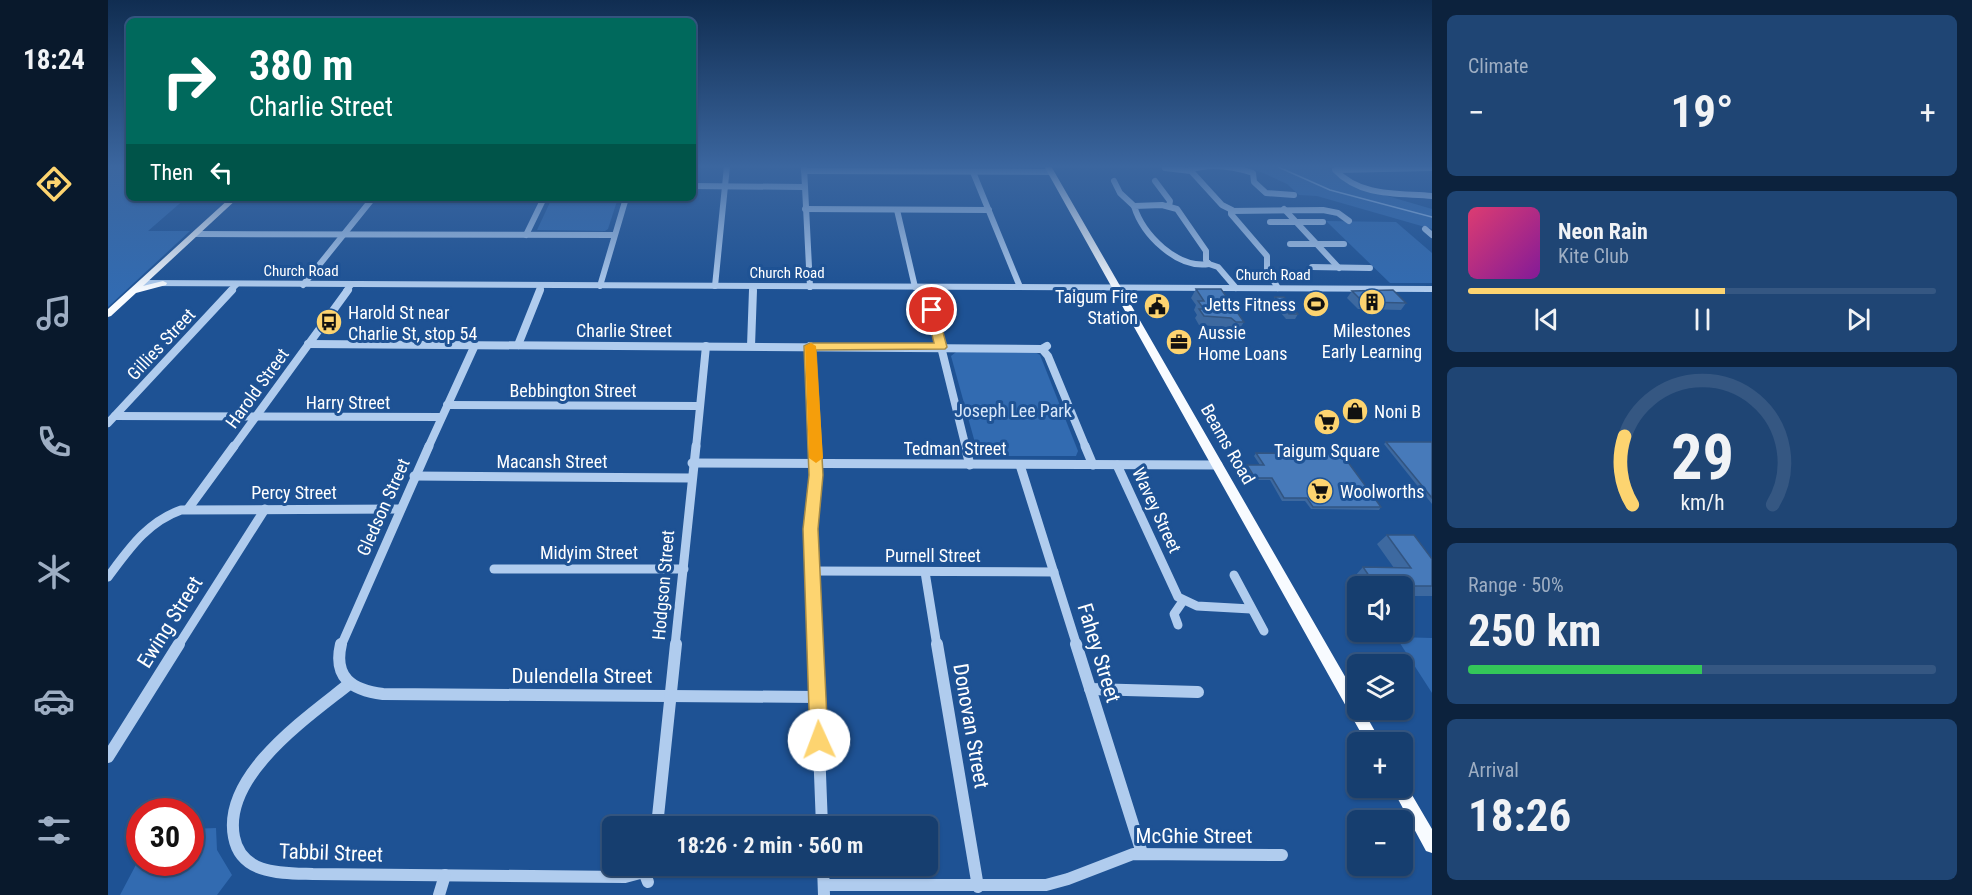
<!DOCTYPE html>
<meta charset="utf-8">
<style>
:root{--surface:#163e6f;--page:#1f4574;--text:#f1f3f6;--muted:#9eaec3;--line:#355782;--accent:#fdd470}
body{margin:0;font-family:"Roboto Condensed",sans-serif;background:var(--page);color:var(--text);height:100vh;display:flex;flex-direction:column;font-size:22px;white-space:nowrap}
*{box-sizing:border-box;margin:0}
p{font-size:20px;color:var(--muted)}
.icon{flex:none;width:33px;height:33px;fill:none;stroke:currentColor;stroke-width:2;stroke-linecap:round;stroke-linejoin:round}
.map{position:relative;flex:1;overflow:hidden}
.details{display:flex;flex-direction:column;gap:15px;padding:15px;background:#0c223d;width:540px}
.details>*{flex:none}
.top-card{position:absolute;left:18px;top:18px;width:570px;height:183px;border-radius:9px;box-shadow:0 2px 4px #0004,0 0 0 2px var(--line);background:#00695c;color:#fff;overflow:hidden}
.tools{position:absolute;left:1239px;top:576px;display:grid;gap:12px}
.tools a{display:grid;place-items:center;width:66px;height:66px;border-radius:9px;background:var(--surface);box-shadow:0 2px 4px #0004,0 0 0 2px var(--line);font-size:30px}
.speed{position:absolute;left:18px;top:798px;display:flex;gap:12px;font-size:30px;font-weight:700;text-align:center}
.speed>*{display:grid;place-content:center;width:78px;height:78px;border-radius:50%;background:var(--surface);box-shadow:0 2px 4px #0004,0 0 0 2px var(--line);line-height:1}
.speed .limit{border:9px solid #d22;background:#fff;color:#111}
.pin{position:absolute;display:grid;place-items:center;width:51px;height:51px;color:#fff;margin:-26px;border:3px solid #fff;border-radius:50%;box-shadow:0 2px 6px #0007}
.me{position:absolute;width:66px;margin:-33px;rotate:358deg;stroke-linejoin:round;filter:drop-shadow(0 0 4px #0008)}
.turn{display:flex;align-items:center;gap:21px;height:126px;padding:0 24px;font-size:27px}
.turn .icon{width:78px;height:78px;stroke-width:2.5}
.turn b{display:block;font-size:42px;line-height:51px}
.then{display:flex;align-items:center;height:57px;padding:0 24px;background:#0003;gap:12px;font-size:22px}
.big{font-size:45px;font-weight:700;line-height:1.1}
.details .widget{flex:1;display:flex;flex-direction:column;justify-content:center;gap:9px;min-width:0;padding:0 21px;border-radius:9px;background:var(--page)}
.details .dial{align-items:center;gap:0}
.dial svg{height:156px;overflow:visible;fill:none;stroke:var(--line);stroke-width:7;stroke-linecap:round;text-anchor:middle}
.dial text{fill:var(--text);stroke:none}
.song{display:flex;align-items:center;gap:18px}
.cover{width:72px;height:72px;border-radius:9px;background:linear-gradient(135deg,hsl(340 70% 55%),hsl(290 70% 35%))}
.played{height:6px;border-radius:3px;background:linear-gradient(90deg,var(--accent) 55%,var(--line) 55%)}
.keys{display:flex;justify-content:space-around;direction:ltr}
.heat{display:flex;justify-content:space-between;align-items:center;font-size:33px;direction:ltr}
.charge{height:9px;border-radius:4px;background:linear-gradient(90deg,#34c759 50%,var(--line) 0)}
.trip{position:absolute;left:494px;top:816px;width:336px;height:60px;border-radius:9px;background:var(--surface);box-shadow:0 2px 4px #0004,0 0 0 2px var(--line);font-weight:700;line-height:60px;text-align:center}
main{display:flex;flex:1;min-height:0}
.tabs{display:flex;flex-direction:column;width:108px;justify-content:space-around;align-items:center;background:#09192c;color:var(--muted)}
.tabs .icon{width:42px;height:42px}
.tabs .on{color:var(--accent)}
.tabs b{font-size:27px;color:var(--text)}
.map>svg:first-child{display:block}
</style>
<main>
<nav class="tabs">
<b>18:24</b>
<svg class="icon on" aria-label="directions" viewBox="0 0 24 24"><path d="M12 3l9 9-9 9-9-9zM9 14v-3h6M13 9l2 2-2 2"/></svg>
<svg class="icon" aria-label="music" viewBox="0 0 24 24"><path d="M9 18V5l10-2v13"/><circle cx="6" cy="18" r="3"/><circle cx="16" cy="16" r="3"/></svg>
<svg class="icon" aria-label="phone" viewBox="0 0 24 24"><path d="M5 4h4l2 5-3 2q2 4 5 5l2-3 5 2v4C11 20 4 13 5 4z"/></svg>
<svg class="icon" aria-label="climate" viewBox="0 0 24 24"><path d="M12 3v18M4 7l16 10M4 17L20 7"/></svg>
<svg class="icon" aria-label="car" viewBox="0 0 24 24"><path d="M5 17H2v-5l4-1 3-4h7l3 4 3 1v5h-3M9 17h6M6 11h13"/><circle cx="7" cy="17" r="2"/><circle cx="17" cy="17" r="2"/></svg>
<svg class="icon" aria-label="filters" viewBox="0 0 24 24"><path d="M4 7h16M4 17h16"/><circle cx="9" cy="7" r="2"/><circle cx="15" cy="17" r="2"/></svg>
</nav>
<div class="map">
<svg width="1324" height="895" viewBox="0 0 1324 895">
<rect width="100%" height="100%" fill="#1e5294"/>
<g fill="#326bb1">
<path d="M0 166H21V198H78L40 231H82L0 307Z"/>
<path d="M1130 166H1218L1242 185 1324 209V229L1209 196 1191 195 1179 184 1153 172Z"/>
<path d="M444 198H510L500 229 497 231 429 230Z"/>
<path d="M1218 221 1288 222 1324 253V283H1282Z"/>
<path d="M848 352H927L932 355 970 451 968 456H877L869 450 843 356Z"/>
<path d="M1288 637 1324 638V693Z"/>
<path d="M108 828 109 850 124 875 109 895H12L31 859 32 862H82L83 829Z"/>
</g>
<g fill="none" stroke-linecap="round" stroke-linejoin="round">
<path stroke="#a4c7f0" stroke-width="1.5" d="M1168 166 1222 190 1324 217"/>
<g stroke="#b0ccee" stroke-width="6">
<path d="M696 167 702 287"/>
<path d="M1057 168 1083 171 1114 205 1124 210"/>
<path d="M1324 168 1227 170C1253 197 1289 193 1324 196"/>
<path d="M1081 170C1102 163 1124 166 1145 173L1146 182 1158 193 1186 195"/>
<path d="M696 171 942 172"/>
<path d="M865 172 912 287"/>
<path d="M1006 181 1012 193 1026 206"/>
<path d="M1047 181 1062 201 1061 206"/>
<path d="M585 186 696 187"/>
<path d="M1054 205 1069 209 1098 251V260L1101 264C1069 269 1035 235 1026 206Z"/>
<path d="M697 209 881 210"/>
<path d="M1176 209 1231 268"/>
<path d="M789 210 807 287"/>
<path d="M1162 222H1215"/>
<path d="M1317 229 1324 235"/>
<path d="M88 234 506 235"/>
<path d="M418 235 436 198"/>
<path d="M1182 244H1236"/>
<path d="M1101 264 1110 267 1128 288"/>
<path d="M1204 267 1262 268"/>
<path d="M34 283 1324 289"/>
<path d="M195 285 265 198"/>
<path d="M492 286 518 198"/>
<path d="M607 286 619 166"/>
<path d="M818 287 819 291"/>
<path d="M1170 288 1159 270V256L1123 214V211L1215 210 1230 213 1241 221"/>
<path d="M122 291 128 285"/>
<path d="M238 291 243 285"/>
<path d="M431 291 433 286"/>
<path d="M645 291V287"/>
</g>
<g stroke="#b0ccee" stroke-width="8">
<path d="M819 290 858 448"/>
<path d="M200 344 934 349 939 346"/>
<path d="M410 345 432 290"/>
<path d="M643 346 645 290"/>
<path d="M702 346 707 448"/>
<path d="M934 349 940 356 978 448"/>
<path d="M339 405 591 406"/>
<path d="M7 416 333 417"/>
<path d="M0 423 124 290"/>
<path d="M125 448 240 290"/>
<path d="M320 448 367 345"/>
<path d="M588 448 598 346"/>
</g>
<g stroke="#b0ccee" stroke-width="9">
<path d="M707 446 708 475 703 529 707 646"/>
<path d="M857 446 862 465"/>
<path d="M977 446 985 465"/>
<path d="M584 463 1110 465"/>
<path d="M912 465 969 646"/>
<path d="M1009 465 1070 597 1089 606 1143 609"/>
<path d="M306 476 583 478"/>
<path d="M80 509 126 446"/>
<path d="M386 569H576"/>
<path d="M704 571 946 572"/>
<path d="M817 572 829 646"/>
<path d="M1126 575 1156 631"/>
<path d="M0 577C21 549 39 522 73 510L292 509"/>
<path d="M1070 625 1066 614 1075 601"/>
<path d="M70 646 157 509"/>
<path d="M233 646 321 446"/>
<path d="M567 646 588 446"/>
</g>
<g stroke="#b0ccee" stroke-width="12">
<path d="M233 644C225 678 244 690 275 694L710 697"/>
<path d="M707 644 714 826"/>
<path d="M829 644 870 887"/>
<path d="M968 644 1034 853"/>
<path d="M241 684C200 717 114 775 126 837 133 875 174 873 205 874L517 877 536 872"/>
<path d="M982 689 1090 692"/>
<path d="M0 757 71 644"/>
<path d="M549 826 568 644"/>
<path d="M715 866 716 895"/>
<path d="M540 882 536 872 541 866"/>
<path d="M716 885H938L960 879 1025 854 1174 855"/>
<path d="M331 895 337 875"/>
</g>
<g fill="#f8fbff" fill-rule="evenodd">
<path d="M936 166H943L1250 699V710H1255L1273 742H1258Z"/>
<path d="M122 198H130L35 286 55 281 59 283 58 285 28 293 3 316 0 317V309Z"/>
<path d="M1294 781 1297 783 1324 829V853L1318 851 1284 788H1294Z"/>
</g>
</g>
<g fill="#3d69a0">
<path d="M1088 289 1136 322 1130 331H1123L1118 327 1091 325 1087 318 1089 315 1086 310 1088 305 1083 298Z"/>
<path d="M1244 291 1298 303 1293 310 1250 309 1239 298Z"/>
<path d="M1167 297 1190 314 1187 319H1178L1164 302Z"/>
<path d="M1278 442H1324V504L1276 444Z"/>
<path d="M1148 453 1273 507 1271 510 1203 509 1197 501H1174L1162 480H1145L1137 468 1139 465H1152L1146 456Z"/>
<path d="M1279 535 1324 559V596H1294V586H1252L1246 577 1255 567 1286 568 1269 544Z"/>
</g>
<g fill="#477aba" stroke="#325582" stroke-width="1.5">
<path d="M1088 289H1113L1136 322H1128L1123 318 1096 316 1091 309H1096L1090 301H1096Z"/>
<path d="M1285 290 1298 303 1255 302 1244 291Z"/>
<path d="M1167 297H1176L1190 314H1181Z"/>
<path d="M1278 442H1324V498Z"/>
<path d="M1148 453 1234 454 1273 507H1205L1199 498H1176L1164 478H1147L1139 465H1156Z"/>
<path d="M1279 535H1306L1324 559V586H1268L1255 567 1303 568Z"/>
</g>
<linearGradient id="sky" x2="0" y2="1"><stop stop-color="#102d51"/><stop offset="0.57" stop-color="#3b669f"/><stop offset="1" stop-color="#3b669f" stop-opacity="0"/></linearGradient>
<rect width="1324" height="292" fill="url(#sky)"/>
<path fill="#fdd470" stroke="#a48a49" stroke-width="1.5" d="M824 307 829 310 839 347 837 349 708 350 715 475 710 529 720 740 718 747 711 750 704 747 702 740 695 529 701 475 696 346 702 343H826L818 310Z"/>
<path fill="#f59e0b" d="M703 343 708 346 715 458 708 463 701 458 697 346Z"/>
<defs>
<symbol id="building-disc" viewBox="-11 -11 22 22"><circle r="9.5" fill="#fdd470" stroke="#1e5294"/><path d="M-4-6H4V6H1V3H-1V6H-4ZM-2.5-4.3h1.7v1.8h-1.7ZM.8-4.3h1.7v1.8H.8ZM-2.5-1h1.7V.8h-1.7ZM.8-1h1.7V.8H.8Z" fill="#111"/></symbol>
<symbol id="stadium-disc" viewBox="-11 -11 22 22"><circle r="9.5" fill="#fdd470" stroke="#1e5294"/><path d="M0-5a6.5 5 0 1 0 0 10a6.5 5 0 1 0 0-10ZM-3.5-1.8h7v3.6h-7Z" fill="#111"/></symbol>
<symbol id="civic-disc" viewBox="-11 -11 22 22"><circle r="9.5" fill="#fdd470" stroke="#1e5294"/><path d="M-.6-6.5H3V-4.5H.6V-3L4-1V1h2V6H-6V1h2V-1L-.6-3ZM-1.2 2.5V6h2.4V2.5Z" fill="#111"/></symbol>
<symbol id="bus-disc" viewBox="-11 -11 22 22"><circle r="9.5" fill="#fdd470" stroke="#1e5294"/><path d="M-5-6H5V4H4V6H2V4H-2V6H-4V4H-5ZM-3.5-4V0h7V-4ZM-3.5 1.2v1.5H-2V1.2ZM2 1.2v1.5H3.5V1.2Z" fill="#111"/></symbol>
<symbol id="office-disc" viewBox="-11 -11 22 22"><circle r="9.5" fill="#fdd470" stroke="#1e5294"/><path d="M-6-3h4V-5.5h4V-3h4V5H-6ZM-1-4.5V-3h2v-1.5ZM-6 0V1H6V0Z" fill="#111"/></symbol>
<symbol id="shop-disc" viewBox="-11 -11 22 22"><circle r="9.5" fill="#fdd470" stroke="#1e5294"/><path d="M-5-2.5h2.3a2.7 3.5 0 0 1 5.4 0H5L5.5 6h-11ZM-1.5-2.5h3a1.5 2.3 0 0 0-3 0Z" fill="#111"/></symbol>
<symbol id="supermarket-disc" viewBox="-11 -11 22 22"><circle r="9.5" fill="#fdd470" stroke="#1e5294"/><path d="M-6-5.5h2.5l.6 2H6L4.5 2H-2.5L-4.4-4H-6ZM-1.5 3.2a1.3 1.3 0 1 0 .1 0ZM3 3.2a1.3 1.3 0 1 0 .1 0Z" fill="#111"/></symbol>
</defs>
<g fill-rule="evenodd">
<use href="#building-disc" x="1249" y="287" width="30" height="30"/>
<use href="#stadium-disc" x="1193" y="289" width="30" height="30"/>
<use href="#civic-disc" x="1034" y="291" width="30" height="30"/>
<use href="#bus-disc" x="206" y="307" width="30" height="30"/>
<use href="#office-disc" x="1056" y="327" width="30" height="30"/>
<use href="#shop-disc" x="1232" y="396" width="30" height="30"/>
<use href="#supermarket-disc" x="1204" y="407" width="30" height="30"/>
<use href="#supermarket-disc" x="1197" y="476" width="30" height="30"/>
</g>
<g text-anchor="middle" dominant-baseline="central" stroke-width="6" stroke-linejoin="round" paint-order="stroke">
<g font-size="15" fill="#fff" stroke="#1e5294">
<text x="193" y="271">Church Road</text>
<text x="679" y="273">Church Road</text>
<text x="1165" y="275">Church Road</text>
</g>
<g font-size="18" fill="#fff" stroke="#1e5294" text-anchor="start">
<text x="1030" y="296" text-anchor="end">Taigum Fire<tspan x="1030" dy="21">Station</tspan></text>
<text x="1188" y="304" text-anchor="end">Jetts Fitness</text>
<text x="240" y="312">Harold St near<tspan x="240" dy="21">Charlie St, stop 54</tspan></text>
<text x="1264" y="330" text-anchor="middle">Milestones<tspan x="1264" dy="21">Early Learning</tspan></text>
<text x="1090" y="332">Aussie<tspan x="1090" dy="21">Home Loans</tspan></text>
<text x="1266" y="411">Noni B</text>
<text x="1219" y="450" text-anchor="middle">Taigum Square</text>
<text x="1232" y="491">Woolworths</text>
</g>
<g font-size="18" fill="#fff" stroke="#1e5294">
<text x="516" y="330">Charlie Street</text>
<text transform="translate(53 344) rotate(-47)">Gillies Street</text>
<text transform="translate(149 388) rotate(-54)">Harold Street</text>
<text x="465" y="390">Bebbington Street</text>
<text x="240" y="402">Harry Street</text>
<text transform="translate(1120 444) rotate(60)">Beams Road</text>
<text x="847" y="448">Tedman Street</text>
<text x="444" y="461">Macansh Street</text>
<text x="186" y="492">Percy Street</text>
<text transform="translate(275 507) rotate(-66)">Gledson Street</text>
<text transform="translate(1049 510) rotate(65)">Wavey Street</text>
<text x="481" y="552">Midyim Street</text>
<text x="825" y="555">Purnell Street</text>
<text transform="translate(555 585) rotate(-85)">Hodgson Street</text>
</g>
<g font-size="18" fill="#d7e7fa" stroke="#1e5294">
<text x="905" y="410">Joseph Lee Park</text>
</g>
<g font-size="21" fill="#fff" stroke="#1e5294">
<text transform="translate(62 622) rotate(-58)">Ewing Street</text>
<text transform="translate(991 653) rotate(73)">Fahey Street</text>
<text x="474" y="676">Dulendella Street</text>
<text transform="translate(863 726) rotate(80)">Donovan Street</text>
<text x="1086" y="836">McGhie Street</text>
<text transform="translate(223 853) rotate(2)">Tabbil Street</text>
</g>
</g>
</svg>
<div class="tools">
<a><svg class="icon" aria-label="sound" viewBox="0 0 24 24"><path d="M4 9h4l5-4v14l-5-4H4zM17 9q2 3 0 6"/></svg></a>
<a><svg class="icon" aria-label="layers" viewBox="0 0 24 24"><path d="M12 4l9 5-9 5-9-5zM3 14l9 5 9-5"/></svg></a>
<a>+</a>
<a>−</a>
</div>
<div class="speed"><div class="limit">30</div></div>
<div class="pin" style="left:824px;top:310px;background:#d93025"><svg class="icon" aria-label="arrive" viewBox="0 0 24 24"><path d="M6 21V4h12l-3 4 3 4H6"/></svg></div>
<svg class="me" style="left:711px;top:740px" viewBox="-20 -20 40 40"><circle r="19" fill="#fff"/><path d="M0-13L10 11 0 6-10 11z" fill="#fdd470"/></svg>
<div class="trip">18:26 · 2 min · 560 m</div>
<div class="top-card">
<div class="turn"><svg class="icon" aria-label="right" viewBox="0 0 24 24"><path d="M7 20v-9h11M14 6l5 5-5 5"/></svg><div><b>380 m</b>Charlie Street</div></div>
<div class="then">Then<svg class="icon" aria-label="left" viewBox="0 0 24 24"><path d="M17 20v-9H6M10 6l-5 5 5 5"/></svg></div>
</div>
</div>
<section class="details">
<div class="widget"><p>Climate</p>
<div class="heat"><a>−</a><b class="big">19°</b><a>+</a></div>
</div>
<div class="widget">
<div class="song"><i class="cover"></i><div><b>Neon Rain</b><p>Kite Club</p></div></div>
<div class="played"></div>
<div class="keys"><svg class="icon" aria-label="previous" viewBox="0 0 24 24"><path d="M18 5L8 12l10 7zM5 5v14"/></svg><svg class="icon" aria-label="pause" viewBox="0 0 24 24"><path d="M8 5v14M16 5v14"/></svg><svg class="icon" aria-label="next" viewBox="0 0 24 24"><path d="M6 5l10 7-10 7zM19 5v14"/></svg></div>
</div>
<div class="widget dial"><svg viewBox="0 0 100 80">
<path d="M14 69A42 42 0 1 1 86 69"/>
<path d="M14 69A42 42 0 0 1 10 34" stroke="#fdd470"/>
<text x="50" y="56" font-size="32" font-weight="700">29</text>
<text x="50" y="72" font-size="11">km/h</text>
</svg></div>
<div class="widget"><p>Range · 50%</p><b class="big">250 km</b><div class="charge"></div></div>
<div class="widget"><p>Arrival</p><b class="big">18:26</b></div>
</section>
</main>
